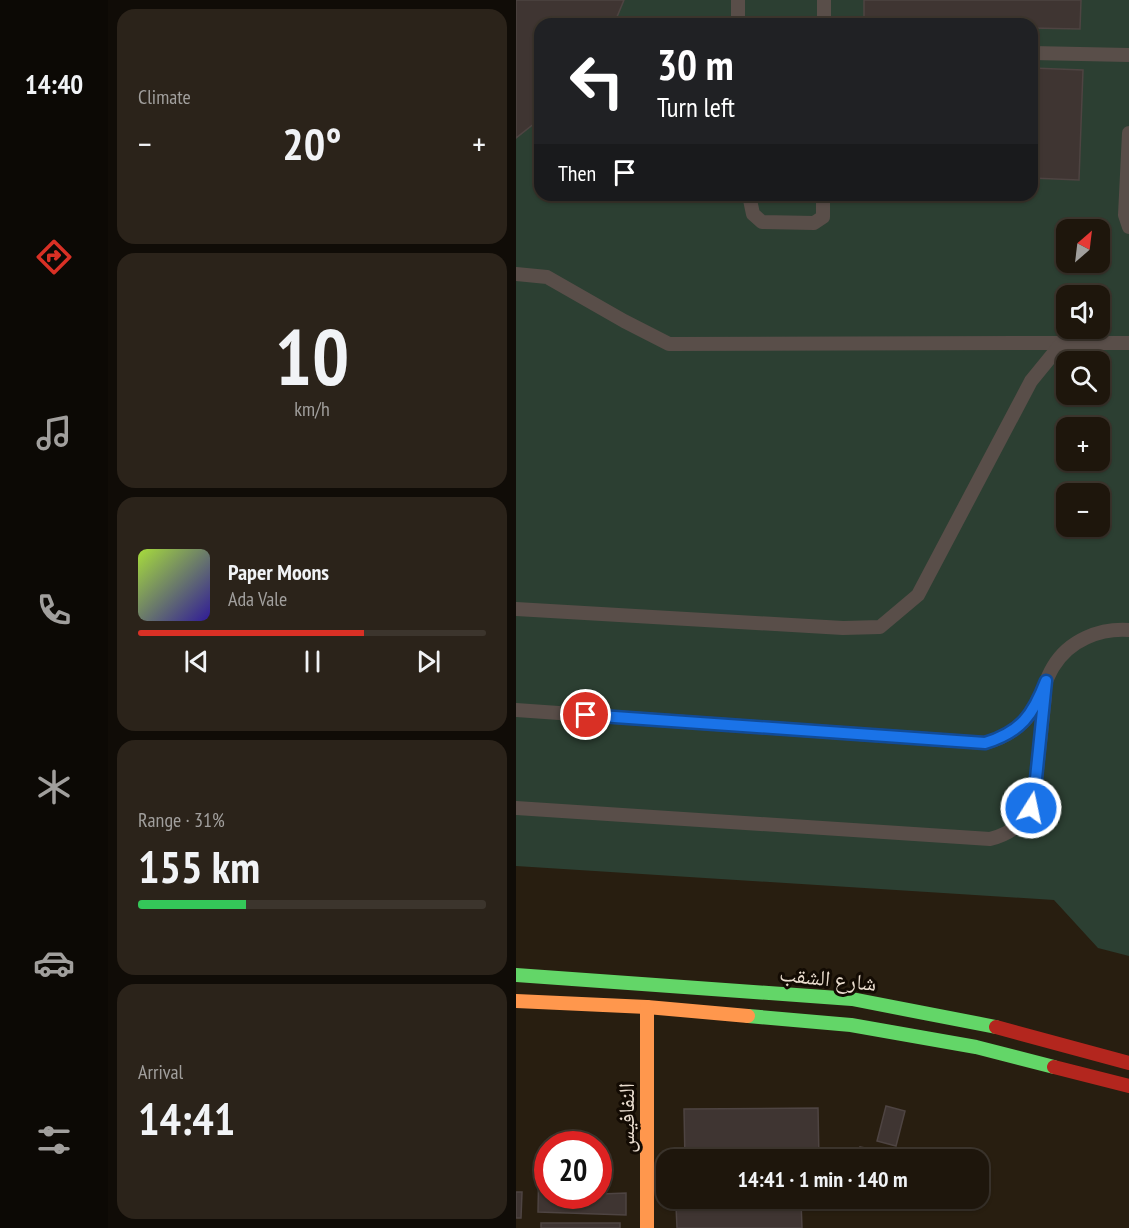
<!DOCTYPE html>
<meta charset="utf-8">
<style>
:root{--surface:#1e160c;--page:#2b231a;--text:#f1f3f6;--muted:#a19f9d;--line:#3c352d;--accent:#d93025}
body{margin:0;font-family:"PT Sans Narrow","Noto Naskh Arabic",sans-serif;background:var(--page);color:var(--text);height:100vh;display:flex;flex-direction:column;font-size:22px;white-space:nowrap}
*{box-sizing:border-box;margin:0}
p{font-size:20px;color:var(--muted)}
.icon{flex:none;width:33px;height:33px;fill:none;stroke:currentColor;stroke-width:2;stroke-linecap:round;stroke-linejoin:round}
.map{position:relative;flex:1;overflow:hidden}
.side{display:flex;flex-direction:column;gap:9px;padding:9px;background:#100c07;width:408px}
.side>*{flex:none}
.guide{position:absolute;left:18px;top:18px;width:504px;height:183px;border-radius:18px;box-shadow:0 2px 4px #0004,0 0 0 2px var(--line);background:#202124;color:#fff;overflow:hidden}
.needle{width:39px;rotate:28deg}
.tools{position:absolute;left:540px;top:219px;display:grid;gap:12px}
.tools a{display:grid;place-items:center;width:54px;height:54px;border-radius:12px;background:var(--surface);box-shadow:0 2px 4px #0004,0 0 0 2px var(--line);font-size:30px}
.speed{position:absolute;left:18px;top:1131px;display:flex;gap:12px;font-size:30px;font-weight:700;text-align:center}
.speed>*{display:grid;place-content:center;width:78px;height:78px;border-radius:50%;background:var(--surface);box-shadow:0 2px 4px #0004,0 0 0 2px var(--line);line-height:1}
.speed .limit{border:9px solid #d22;background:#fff;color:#111}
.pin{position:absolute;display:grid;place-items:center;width:51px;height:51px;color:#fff;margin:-26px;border:3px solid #fff;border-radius:50%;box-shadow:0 2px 6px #0007}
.me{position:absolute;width:66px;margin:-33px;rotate:10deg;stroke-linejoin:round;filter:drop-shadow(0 0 4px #0008)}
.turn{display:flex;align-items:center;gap:21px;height:126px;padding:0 24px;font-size:27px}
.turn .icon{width:78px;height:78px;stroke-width:2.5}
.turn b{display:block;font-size:42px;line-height:51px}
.then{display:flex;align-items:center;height:57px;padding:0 24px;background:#0003;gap:12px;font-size:22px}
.big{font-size:45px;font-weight:700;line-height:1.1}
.side .tile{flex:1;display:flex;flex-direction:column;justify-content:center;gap:9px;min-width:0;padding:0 21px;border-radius:18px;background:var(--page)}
.side .dial{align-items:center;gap:0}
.dial b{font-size:78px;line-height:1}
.song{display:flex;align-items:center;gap:18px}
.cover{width:72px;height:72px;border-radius:9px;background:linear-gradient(135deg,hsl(80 70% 55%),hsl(250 70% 35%))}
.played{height:6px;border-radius:3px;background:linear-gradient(90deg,var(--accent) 65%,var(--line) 65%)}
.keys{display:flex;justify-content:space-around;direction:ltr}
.heat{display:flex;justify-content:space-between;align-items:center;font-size:33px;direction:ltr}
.charge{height:9px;border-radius:4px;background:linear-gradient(90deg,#34c759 31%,var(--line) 0)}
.trip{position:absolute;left:140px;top:1149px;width:333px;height:60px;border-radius:18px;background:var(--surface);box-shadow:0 2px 4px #0004,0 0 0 2px var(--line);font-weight:700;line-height:60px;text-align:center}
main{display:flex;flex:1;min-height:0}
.tabs{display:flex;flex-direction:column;width:108px;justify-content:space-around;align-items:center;background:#0c0905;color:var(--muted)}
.tabs .icon{width:42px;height:42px}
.tabs .selected{color:var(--accent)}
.tabs b{font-size:27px;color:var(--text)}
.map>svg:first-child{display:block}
</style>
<main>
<nav class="tabs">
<b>14:40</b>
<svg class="icon selected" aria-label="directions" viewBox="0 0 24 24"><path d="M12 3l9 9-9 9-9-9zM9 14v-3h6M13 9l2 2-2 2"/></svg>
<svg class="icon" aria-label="music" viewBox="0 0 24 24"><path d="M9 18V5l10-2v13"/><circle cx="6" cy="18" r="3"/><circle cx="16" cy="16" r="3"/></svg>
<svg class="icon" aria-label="phone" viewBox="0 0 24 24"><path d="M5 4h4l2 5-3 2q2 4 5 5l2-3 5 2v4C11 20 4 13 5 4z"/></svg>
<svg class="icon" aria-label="climate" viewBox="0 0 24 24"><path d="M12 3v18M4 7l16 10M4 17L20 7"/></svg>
<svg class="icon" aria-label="car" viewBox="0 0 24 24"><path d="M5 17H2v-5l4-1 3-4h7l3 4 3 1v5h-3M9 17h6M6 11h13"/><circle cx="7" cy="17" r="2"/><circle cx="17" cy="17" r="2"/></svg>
<svg class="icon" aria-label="filters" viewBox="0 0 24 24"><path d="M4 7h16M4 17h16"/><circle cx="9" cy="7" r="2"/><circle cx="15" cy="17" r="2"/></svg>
</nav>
<section class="side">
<div class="tile"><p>Climate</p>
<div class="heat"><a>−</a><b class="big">20°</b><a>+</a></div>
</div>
<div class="tile dial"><b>10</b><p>km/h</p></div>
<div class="tile">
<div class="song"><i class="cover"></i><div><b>Paper Moons</b><p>Ada Vale</p></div></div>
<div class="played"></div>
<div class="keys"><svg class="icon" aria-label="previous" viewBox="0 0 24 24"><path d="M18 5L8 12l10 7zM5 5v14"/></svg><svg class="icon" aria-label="pause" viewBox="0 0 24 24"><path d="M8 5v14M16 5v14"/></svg><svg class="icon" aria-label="next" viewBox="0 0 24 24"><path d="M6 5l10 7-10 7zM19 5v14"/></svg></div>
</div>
<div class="tile"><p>Range · 31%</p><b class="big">155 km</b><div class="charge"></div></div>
<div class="tile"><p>Arrival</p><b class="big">14:41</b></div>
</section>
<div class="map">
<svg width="613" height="1228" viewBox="0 0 613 1228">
<rect width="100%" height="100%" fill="#281e10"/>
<path fill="#2c3f32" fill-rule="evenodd" d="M0 0H613V956L582 948 538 900 0 866ZM24 24H516V195H24ZM550 230H584V262H550ZM550 296H584V328H550ZM550 362H584V394H550ZM550 428H584V460H550ZM550 494H584V526H550Z"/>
<g fill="#3f3532" stroke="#4e4442" stroke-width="1.5">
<path d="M0 0H108L98 24H24V119L0 138Z"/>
<path d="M348 0H565L564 29 516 28V24L348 23Z"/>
<path d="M516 68 567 70 563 180 516 178Z"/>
<path d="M370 1106 389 1111 380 1146 361 1141Z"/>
<path d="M302 1108 303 1160H169L168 1109Z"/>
<path d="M344 1147 377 1153 375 1160H342Z"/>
<path d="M316 1152 337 1153V1160H316Z"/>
<path d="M23 1159 32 1160V1196L110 1193V1215L22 1212Z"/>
<path d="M0 1192H6L5 1218H0Z"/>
<path d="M285 1201 286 1228H161L160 1206Z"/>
<rect x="25" y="1223" width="79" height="5"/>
</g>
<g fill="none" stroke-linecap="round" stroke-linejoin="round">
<g stroke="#594e49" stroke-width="14">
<path d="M308 0V24"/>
<path d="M222 24V0"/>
<path d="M516 53 613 55"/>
<path d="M613 133 609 215 613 227"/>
<path d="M233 195 237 214 246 222 298 223 307 217V195"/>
<path d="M0 274 31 277 108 321 153 344 546 343"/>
<path d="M0 609 327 628 364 627 402 595 515 381 546 343H613"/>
<path d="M0 710 469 743C488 738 503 729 515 713 525 699 528 682 537 667 553 640 584 628 613 630"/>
<path d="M0 808 474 839C497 833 511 821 518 798L529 696"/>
</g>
<g stroke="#63d668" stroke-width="14">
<path d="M0 975 336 999 480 1027"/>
<path d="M232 1016 335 1025 460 1047 538 1067"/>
</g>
<g stroke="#ff974d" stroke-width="14">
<path d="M0 1001 131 1007 232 1016"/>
<path d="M131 1007V1228"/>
</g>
<g stroke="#b3261e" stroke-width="14">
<path d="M480 1027 613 1063"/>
<path d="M538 1067 613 1086"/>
</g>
</g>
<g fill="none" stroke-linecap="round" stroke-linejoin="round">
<defs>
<path id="route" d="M70 715 469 743C505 732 517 715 530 681L518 798 515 808"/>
</defs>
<use href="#route" stroke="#114b97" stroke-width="15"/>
<use href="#route" stroke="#1a73e8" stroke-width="10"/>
</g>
<g text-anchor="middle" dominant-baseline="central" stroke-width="6" stroke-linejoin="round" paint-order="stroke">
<g font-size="22" fill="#eaddcf" stroke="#130b03">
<text transform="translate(312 978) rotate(6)">شارع الشقب</text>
<text transform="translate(110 1118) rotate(-90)">النفافيس</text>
</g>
</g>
</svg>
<div class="tools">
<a><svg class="needle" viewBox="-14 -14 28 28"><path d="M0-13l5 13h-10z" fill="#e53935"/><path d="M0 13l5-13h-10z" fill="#a19f9d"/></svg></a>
<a><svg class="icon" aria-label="sound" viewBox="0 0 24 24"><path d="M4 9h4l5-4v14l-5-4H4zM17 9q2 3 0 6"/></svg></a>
<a><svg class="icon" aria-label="search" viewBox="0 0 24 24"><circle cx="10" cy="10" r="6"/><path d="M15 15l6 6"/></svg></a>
<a>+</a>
<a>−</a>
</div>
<div class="speed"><div class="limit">20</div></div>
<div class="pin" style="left:70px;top:715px;background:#d93025"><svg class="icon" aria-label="arrive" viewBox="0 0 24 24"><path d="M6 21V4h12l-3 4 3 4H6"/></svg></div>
<svg class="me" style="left:515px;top:808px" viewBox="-20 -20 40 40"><circle r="17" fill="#1a73e8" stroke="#fff" stroke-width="3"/><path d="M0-11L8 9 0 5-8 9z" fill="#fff"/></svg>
<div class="trip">14:41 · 1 min · 140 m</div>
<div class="guide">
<div class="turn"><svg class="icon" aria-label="left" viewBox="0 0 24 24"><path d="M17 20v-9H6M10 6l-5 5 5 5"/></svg><div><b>30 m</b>Turn left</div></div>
<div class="then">Then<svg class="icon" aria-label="arrive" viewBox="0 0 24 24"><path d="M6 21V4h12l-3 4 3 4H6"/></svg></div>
</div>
</div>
</main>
